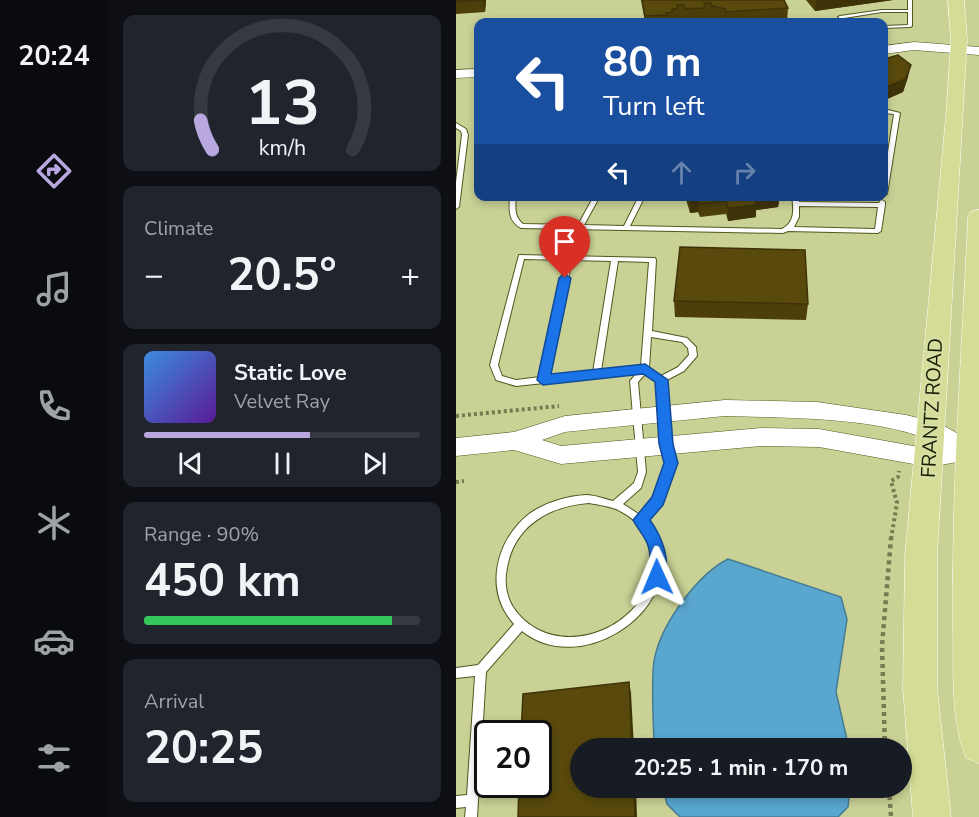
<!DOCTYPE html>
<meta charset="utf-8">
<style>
:root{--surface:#171b24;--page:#20242c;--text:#f1f3f6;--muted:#9ea1a6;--line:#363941;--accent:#b9a8e0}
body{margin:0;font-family:"Nunito Sans",sans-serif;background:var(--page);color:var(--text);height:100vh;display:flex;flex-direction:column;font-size:22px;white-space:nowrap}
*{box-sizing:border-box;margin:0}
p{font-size:20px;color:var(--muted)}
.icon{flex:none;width:33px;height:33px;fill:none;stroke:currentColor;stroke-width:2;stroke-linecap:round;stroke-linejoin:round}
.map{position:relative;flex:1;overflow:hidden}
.sheet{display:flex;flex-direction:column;gap:15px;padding:15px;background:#0d0f14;width:348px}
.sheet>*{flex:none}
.hud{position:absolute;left:18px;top:18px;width:414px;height:183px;border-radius:12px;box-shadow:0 3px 9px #0003;background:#1a4fa0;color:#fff;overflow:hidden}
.speed{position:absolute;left:18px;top:720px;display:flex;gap:12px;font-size:30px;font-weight:700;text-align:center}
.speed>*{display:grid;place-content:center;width:78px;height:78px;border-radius:50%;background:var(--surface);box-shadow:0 3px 9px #0003;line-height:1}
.speed .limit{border:3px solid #111;border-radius:9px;background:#fff;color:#111}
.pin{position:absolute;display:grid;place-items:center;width:51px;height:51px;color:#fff;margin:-62px -26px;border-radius:50% 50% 50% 0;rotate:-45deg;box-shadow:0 0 6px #0007}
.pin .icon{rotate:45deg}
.me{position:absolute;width:66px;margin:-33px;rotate:359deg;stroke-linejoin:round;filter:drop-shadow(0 0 4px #0008)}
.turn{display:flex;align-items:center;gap:21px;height:126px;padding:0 30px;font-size:27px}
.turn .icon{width:78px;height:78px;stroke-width:2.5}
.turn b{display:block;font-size:42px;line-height:51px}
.lanes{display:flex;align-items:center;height:57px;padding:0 30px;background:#0003;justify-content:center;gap:30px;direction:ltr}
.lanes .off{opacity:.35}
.big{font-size:45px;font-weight:700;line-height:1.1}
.sheet .tile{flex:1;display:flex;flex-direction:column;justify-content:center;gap:9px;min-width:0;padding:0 21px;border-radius:12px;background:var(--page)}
.sheet .dial{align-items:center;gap:0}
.dial svg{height:156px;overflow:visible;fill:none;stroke:var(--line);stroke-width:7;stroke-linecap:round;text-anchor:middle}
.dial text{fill:var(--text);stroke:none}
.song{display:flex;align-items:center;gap:18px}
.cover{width:72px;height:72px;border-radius:9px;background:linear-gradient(135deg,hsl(210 70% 55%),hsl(270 70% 35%))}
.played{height:6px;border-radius:3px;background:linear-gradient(90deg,var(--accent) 60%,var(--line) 60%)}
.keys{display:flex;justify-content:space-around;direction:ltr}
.heat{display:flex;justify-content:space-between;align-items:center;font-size:33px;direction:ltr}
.charge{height:9px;border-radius:4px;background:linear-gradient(90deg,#34c759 90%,var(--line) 0)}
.trip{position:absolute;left:114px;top:738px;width:342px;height:60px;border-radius:30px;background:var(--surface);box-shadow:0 3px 9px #0003;font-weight:700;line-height:60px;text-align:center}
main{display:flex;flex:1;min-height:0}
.tab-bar{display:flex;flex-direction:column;width:108px;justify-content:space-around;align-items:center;background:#090b0e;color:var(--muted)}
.tab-bar .icon{width:42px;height:42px}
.tab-bar .current{color:var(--accent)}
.tab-bar b{font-size:27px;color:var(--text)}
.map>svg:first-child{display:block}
</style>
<main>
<nav class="tab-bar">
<b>20:24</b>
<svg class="icon current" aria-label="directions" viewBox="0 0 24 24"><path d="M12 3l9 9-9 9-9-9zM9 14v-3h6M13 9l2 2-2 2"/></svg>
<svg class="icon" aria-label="music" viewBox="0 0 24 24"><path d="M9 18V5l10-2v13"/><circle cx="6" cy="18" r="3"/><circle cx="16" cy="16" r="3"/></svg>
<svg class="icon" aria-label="phone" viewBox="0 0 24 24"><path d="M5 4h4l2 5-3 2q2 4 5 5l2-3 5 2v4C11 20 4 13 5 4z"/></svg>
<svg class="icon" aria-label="climate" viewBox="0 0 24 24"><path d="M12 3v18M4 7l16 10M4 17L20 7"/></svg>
<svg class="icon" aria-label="car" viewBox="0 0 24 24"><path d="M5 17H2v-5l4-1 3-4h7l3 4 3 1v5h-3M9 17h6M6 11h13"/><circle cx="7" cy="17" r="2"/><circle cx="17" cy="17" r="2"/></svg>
<svg class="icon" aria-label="filters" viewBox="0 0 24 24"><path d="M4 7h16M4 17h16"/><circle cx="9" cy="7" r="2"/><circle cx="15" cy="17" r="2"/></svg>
</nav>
<section class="sheet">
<div class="tile dial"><svg viewBox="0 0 100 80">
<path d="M14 69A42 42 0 1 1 86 69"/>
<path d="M14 69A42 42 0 0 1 8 54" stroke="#b9a8e0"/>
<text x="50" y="56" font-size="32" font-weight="700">13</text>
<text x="50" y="72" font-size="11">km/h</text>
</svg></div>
<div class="tile"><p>Climate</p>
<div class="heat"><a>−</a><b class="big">20.5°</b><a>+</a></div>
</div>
<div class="tile">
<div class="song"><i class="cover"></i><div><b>Static Love</b><p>Velvet Ray</p></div></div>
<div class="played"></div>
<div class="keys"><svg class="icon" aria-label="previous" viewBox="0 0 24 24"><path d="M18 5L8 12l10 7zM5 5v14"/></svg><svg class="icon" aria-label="pause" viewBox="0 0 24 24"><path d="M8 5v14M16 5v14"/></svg><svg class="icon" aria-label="next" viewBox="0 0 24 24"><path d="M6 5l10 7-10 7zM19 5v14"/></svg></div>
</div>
<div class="tile"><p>Range · 90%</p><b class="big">450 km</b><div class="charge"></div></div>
<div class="tile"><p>Arrival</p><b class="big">20:25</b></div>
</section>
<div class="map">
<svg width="523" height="817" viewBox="0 0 523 817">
<rect width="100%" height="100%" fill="#c9d195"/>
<g fill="#59a6cf" stroke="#467c92" stroke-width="1.5">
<path d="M272 559 385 597 391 619 380 692 393 748H198C198 726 194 676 199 656 207 622 241 575 272 559Z"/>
<path d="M207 788H394L392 807 382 817H224L211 804Z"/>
</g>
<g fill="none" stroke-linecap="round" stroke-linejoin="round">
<defs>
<g id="service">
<path d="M452 0H456V26L454 27 428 28V26L452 25V12H426L388 18 393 22H389L382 17 384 16 426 10H452Z"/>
<path d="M428 109 444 113 431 194 428 196V178L438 114 428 113Z"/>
<path d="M0 123 10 129 12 135 3 207 0 209V182L6 135 5 131 0 128Z"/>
<path d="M54 196H60C59 207 58 217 67 224L122 225 138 196H144L128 225 168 226 183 196H189L174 226 326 229C339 222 338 210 336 196H342L343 202 423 203 424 201 426 200 429 202V205L425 231 422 233 332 231 327 233 65 228C52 221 53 210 54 196ZM343 206 422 207 419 229 338 227 343 217Z"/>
<path d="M63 255 199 258 200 260 196 331 231 338 240 347 241 356 228 371 209 381 214 444 219 463 205 503 191 520C195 527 202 536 204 544 223 615 122 677 66 631L30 672 21 817H9L10 807 0 808V796L11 795 19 676 0 678V668L22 665 58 624C28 591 39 541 73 514 88 503 111 496 130 495 139 495 148 499 157 501L178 483 182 472 174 381 181 373 60 386 40 380 34 365ZM68 259 109 260 84 377 60 380 46 376 42 365ZM116 260 155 261 137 372 92 377ZM162 261 193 262 185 366 145 371ZM195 337 226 342 232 348 233 355 222 367 205 376 193 368ZM190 373 201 381 206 444 211 463 198 498 184 515 167 504 185 488 190 472 182 382ZM133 503C143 505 155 506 164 511 204 531 206 580 176 610 143 644 85 649 57 607 50 596 48 581 51 568 58 526 93 506 133 503Z"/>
</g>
<g id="tertiary">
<path d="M458 42 523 47V55L458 50 428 54V46Z"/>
<path d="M22 69V77L0 78V70Z"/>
<path d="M269 400 361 402 450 415 483 423 523 446V458L474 467 363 447 305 446 105 464 58 450 0 456V438L58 432 109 416ZM269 416C331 418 434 416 488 447L474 449 363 429 305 428 105 446 86 440 109 432Z"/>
</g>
<g id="primary">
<path d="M492 0H508L511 40 481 556V688L495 817H457L447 688 449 556 490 116 495 40Z"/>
<path d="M523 210V763L510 758C494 718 498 669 497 627 495 491 506 353 512 217L515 212Z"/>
</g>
</defs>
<use href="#service" stroke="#52571f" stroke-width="2"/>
<use href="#tertiary" stroke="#52571f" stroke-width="1"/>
<use href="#primary" stroke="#fff" stroke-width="1"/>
<g stroke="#767b50" stroke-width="4" stroke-dasharray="3 3" stroke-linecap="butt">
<path d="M0 416 103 406"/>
<path d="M0 482 8 481"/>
<path d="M435 539 441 503 435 481 442 477 443 471"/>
</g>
<g stroke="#767b50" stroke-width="4.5" stroke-dasharray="4 4" stroke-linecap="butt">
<path d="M429 748 426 646 435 538"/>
<path d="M433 788 435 817"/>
</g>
<use href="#service" fill="#fff" fill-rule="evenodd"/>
<use href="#tertiary" fill="#fff" fill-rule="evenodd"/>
<use href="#primary" fill="#d5dc96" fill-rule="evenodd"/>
</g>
<g fill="#4d3f0a">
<path d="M0 0H30L29 12 0 14Z"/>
<path d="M185 0H328L332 8 331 22H264L256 21 255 18H249V22H230L229 19 222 20V22H189Z"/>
<path d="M350 0H437L359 11Z"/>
<path d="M428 59 452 77 447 92 431 99 428 98Z"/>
<path d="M229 196H327V201H323L322 207 300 210V217L272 221 270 214 244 217 242 212 234 213Z"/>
<path d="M218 301 352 304 350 320 219 317Z"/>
</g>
<g fill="#3e3308">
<path d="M27 0H30L29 12Z"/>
<path d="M360 0H437L359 11Z"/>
<path d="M455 65 452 77 447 92 431 99 433 86Z"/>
<path d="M307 196H327V201H323L322 207 300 210V217L272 221V208L298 198Z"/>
<path d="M242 199V212L234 213V201Z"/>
<path d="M173 682 175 693 178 748H176Z"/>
<path d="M178 788H180L181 817H179Z"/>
</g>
<g fill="#59490c" stroke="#3e3308" stroke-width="1.5">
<path d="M0 0H27L0 2Z"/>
<path d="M186 0H328L332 8 270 12 269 9 256 6 255 3H248L249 8 229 9 228 5H221V9H216V12L210 13 211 15 189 16Z"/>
<path d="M442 55 455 65 449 79 433 86 428 85V59Z"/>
<path d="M232 196H307L298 198 300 205 272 208 270 201 243 204 242 199 234 201Z"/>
<path d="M224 247 349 250 352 304 218 301Z"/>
<path d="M173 682 176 748H124V788H178L179 817H62L63 784H82V734H65L67 694Z"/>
</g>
<path fill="#1a73e8" stroke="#114b97" stroke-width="1.5" d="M109 274 115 278 95 374 189 364 212 380 217 444 222 463 207 505 194 520C206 537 216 561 207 582L201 584 195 582C191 572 196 560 193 549 191 538 182 530 177 520L196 497 208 463 203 444 199 382 187 374 87 385 81 380 103 278Z"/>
<g text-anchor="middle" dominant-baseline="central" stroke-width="6" stroke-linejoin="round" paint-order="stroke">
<g font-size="20" fill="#191b04" stroke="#d6dea2">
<text transform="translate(476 408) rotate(-87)">FRANTZ ROAD</text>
</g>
</g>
</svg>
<div class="speed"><div class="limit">20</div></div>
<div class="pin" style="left:109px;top:278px;background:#d93025"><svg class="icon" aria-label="arrive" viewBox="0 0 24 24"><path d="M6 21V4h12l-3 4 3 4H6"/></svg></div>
<svg class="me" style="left:201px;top:577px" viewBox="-20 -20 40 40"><path d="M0-17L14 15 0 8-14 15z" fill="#1a73e8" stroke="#fff" stroke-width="4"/></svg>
<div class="trip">20:25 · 1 min · 170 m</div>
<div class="hud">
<div class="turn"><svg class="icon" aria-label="left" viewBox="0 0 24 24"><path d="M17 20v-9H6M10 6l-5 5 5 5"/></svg><div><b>80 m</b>Turn left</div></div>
<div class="lanes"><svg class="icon" aria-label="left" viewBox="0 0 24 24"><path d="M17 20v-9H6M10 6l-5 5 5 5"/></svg><svg class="icon off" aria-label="ahead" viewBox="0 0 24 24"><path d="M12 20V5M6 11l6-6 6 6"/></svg><svg class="icon off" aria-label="right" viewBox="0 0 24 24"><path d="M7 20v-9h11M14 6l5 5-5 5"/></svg></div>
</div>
</div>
</main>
